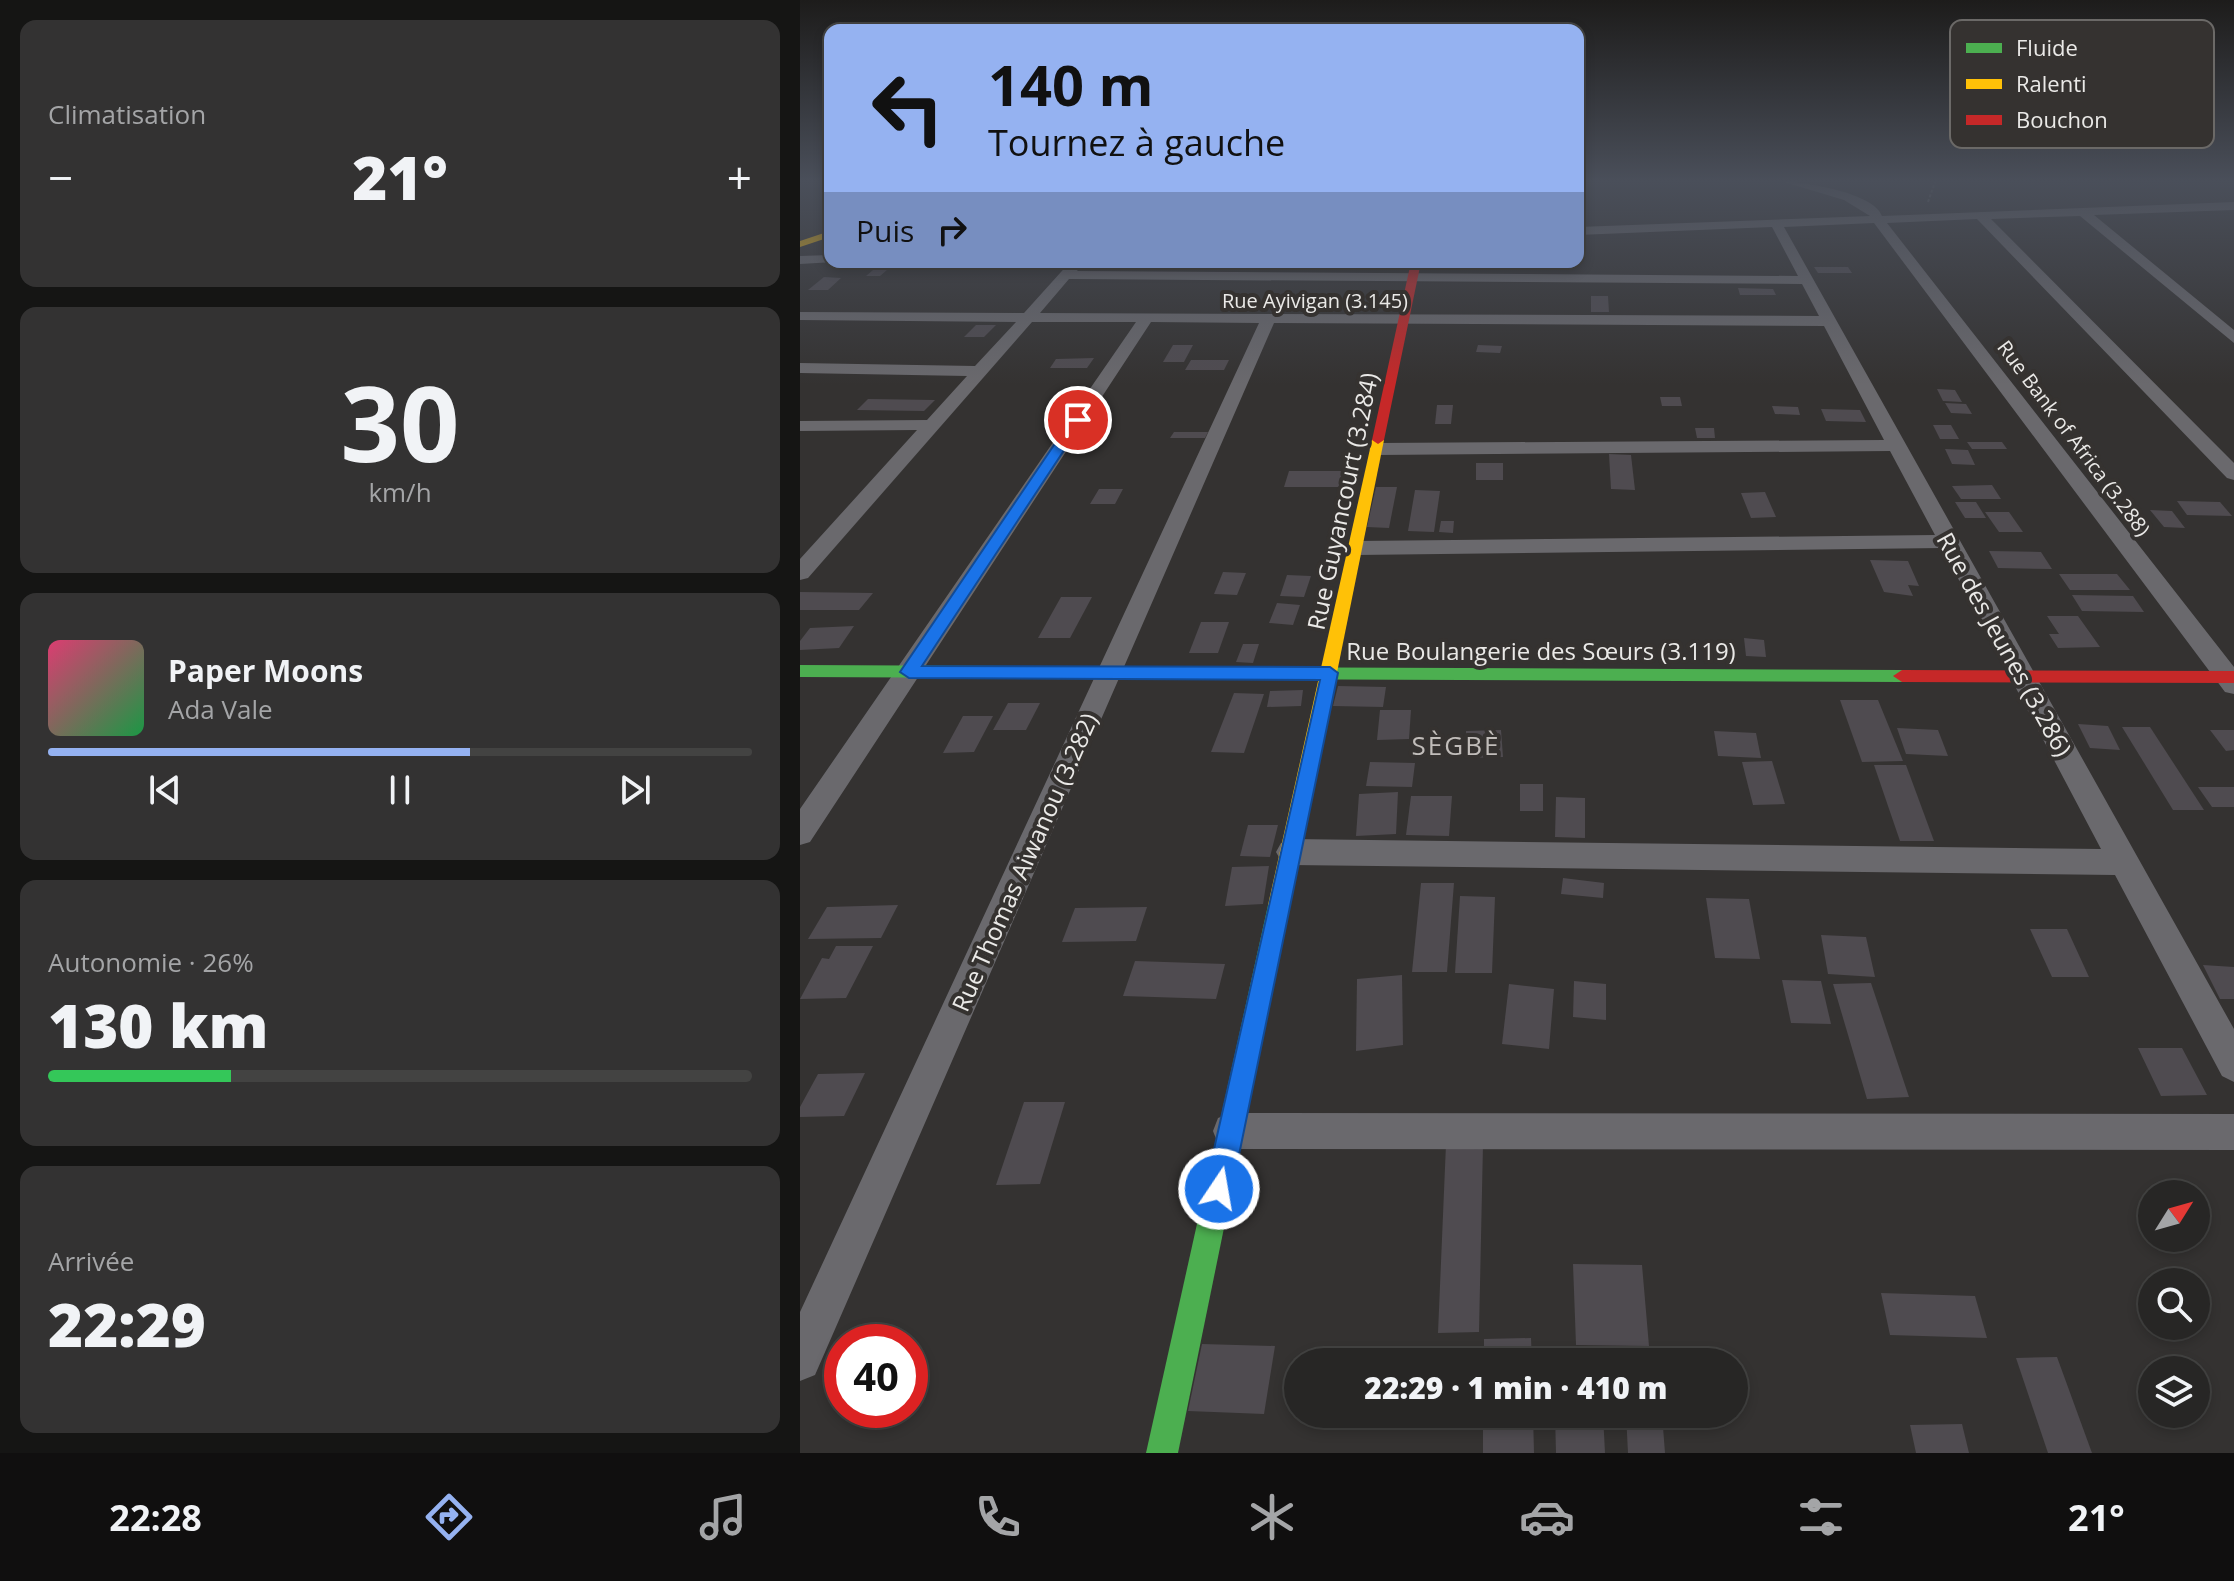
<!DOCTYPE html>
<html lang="fr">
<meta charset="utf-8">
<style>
:root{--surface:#272625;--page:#333232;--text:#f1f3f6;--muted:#a4a5a7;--line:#434342;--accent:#95b2f1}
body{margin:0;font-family:"Open Sans",sans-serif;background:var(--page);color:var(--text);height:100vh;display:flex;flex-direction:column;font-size:30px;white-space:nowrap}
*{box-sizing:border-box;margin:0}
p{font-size:26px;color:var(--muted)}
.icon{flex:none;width:44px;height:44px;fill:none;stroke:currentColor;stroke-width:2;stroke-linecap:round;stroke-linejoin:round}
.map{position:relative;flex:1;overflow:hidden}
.panel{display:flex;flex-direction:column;gap:20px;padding:20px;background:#151514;width:800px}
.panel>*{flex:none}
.banner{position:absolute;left:24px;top:24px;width:760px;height:244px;border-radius:16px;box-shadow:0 4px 12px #0003,0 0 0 2px var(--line);background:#95b2f1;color:#111;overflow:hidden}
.needle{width:52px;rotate:53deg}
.fabs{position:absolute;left:1338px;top:1180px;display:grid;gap:16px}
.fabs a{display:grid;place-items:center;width:72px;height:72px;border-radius:50%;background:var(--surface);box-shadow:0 4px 12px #0003,0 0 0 2px var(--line);font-size:40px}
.speed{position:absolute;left:24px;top:1324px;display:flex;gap:16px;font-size:40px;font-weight:700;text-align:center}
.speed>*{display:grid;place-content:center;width:104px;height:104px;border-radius:50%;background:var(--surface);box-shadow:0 4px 12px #0003,0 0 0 2px var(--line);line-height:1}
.speed .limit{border:12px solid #d22;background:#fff;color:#111}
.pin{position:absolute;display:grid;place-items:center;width:68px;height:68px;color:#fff;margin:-34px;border:4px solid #fff;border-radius:50%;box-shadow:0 2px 8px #0007}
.me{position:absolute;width:88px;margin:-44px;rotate:12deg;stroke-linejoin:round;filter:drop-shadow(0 0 6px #0008)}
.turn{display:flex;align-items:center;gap:28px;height:168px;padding:0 32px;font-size:36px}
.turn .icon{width:104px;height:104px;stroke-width:2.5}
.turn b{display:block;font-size:56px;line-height:68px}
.then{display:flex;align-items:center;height:76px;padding:0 32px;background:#0003;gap:16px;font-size:30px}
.big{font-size:60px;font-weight:800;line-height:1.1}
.panel .tile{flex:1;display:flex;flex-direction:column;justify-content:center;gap:12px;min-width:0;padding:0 28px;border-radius:16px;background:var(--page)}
.panel .dial{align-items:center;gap:0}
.dial b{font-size:104px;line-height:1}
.song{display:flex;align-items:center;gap:24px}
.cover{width:96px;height:96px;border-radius:12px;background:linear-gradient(135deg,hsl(340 70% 55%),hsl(140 70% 35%))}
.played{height:8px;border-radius:4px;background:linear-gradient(90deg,var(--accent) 60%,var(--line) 60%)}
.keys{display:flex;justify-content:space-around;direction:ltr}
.heat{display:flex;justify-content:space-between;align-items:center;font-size:44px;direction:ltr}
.charge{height:12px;border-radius:6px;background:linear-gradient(90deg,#34c759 26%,var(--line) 0)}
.trip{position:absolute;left:484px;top:1348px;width:464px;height:80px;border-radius:40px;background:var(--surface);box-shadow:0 4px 12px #0003,0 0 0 2px var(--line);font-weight:800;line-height:80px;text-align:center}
.tabs{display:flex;height:128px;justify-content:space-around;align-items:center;background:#100f0f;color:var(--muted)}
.tabs .icon{width:56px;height:56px}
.tabs .current{color:var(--accent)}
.tabs b{font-size:36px;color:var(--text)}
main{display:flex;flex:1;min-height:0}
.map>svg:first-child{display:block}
</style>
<main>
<section class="panel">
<div class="tile"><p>Climatisation</p>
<div class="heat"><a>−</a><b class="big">21°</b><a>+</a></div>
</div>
<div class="tile dial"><b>30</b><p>km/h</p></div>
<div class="tile">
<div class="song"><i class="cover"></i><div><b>Paper Moons</b><p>Ada Vale</p></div></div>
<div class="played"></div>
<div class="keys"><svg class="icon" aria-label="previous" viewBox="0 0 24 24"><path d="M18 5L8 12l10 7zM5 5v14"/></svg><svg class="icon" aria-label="pause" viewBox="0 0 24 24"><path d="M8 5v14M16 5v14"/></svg><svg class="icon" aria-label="next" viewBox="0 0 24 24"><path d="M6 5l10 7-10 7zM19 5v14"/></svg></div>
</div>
<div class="tile"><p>Autonomie · 26%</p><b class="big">130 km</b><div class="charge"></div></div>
<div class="tile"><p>Arrivée</p><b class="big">22:29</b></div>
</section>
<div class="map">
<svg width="1434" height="1453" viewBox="0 0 1434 1453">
<rect width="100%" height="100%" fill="#343231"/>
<g fill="#4f4b50">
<path d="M80 264H94L80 276H66Z"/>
<path d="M1014 267H1048L1052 273H1018Z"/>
<path d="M24 277 41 278 28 290H8Z"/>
<path d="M938 288 973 289 976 295H940Z"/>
<path d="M791 296H808L809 312H791Z"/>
<path d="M176 325H196L184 337H164Z"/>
<path d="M373 345H393L384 362H363Z"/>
<path d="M678 345 702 346 700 353 676 352Z"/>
<path d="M294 358 287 368H250L256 359Z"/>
<path d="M391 360H429L424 370H385Z"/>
<path d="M1137 389 1155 390 1162 402 1143 401Z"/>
<path d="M860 397H880L882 406H862Z"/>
<path d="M68 399 135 400 124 411 57 410Z"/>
<path d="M1145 403 1166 404 1172 414 1151 413Z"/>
<path d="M637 405H653L651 424H635Z"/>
<path d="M972 406 998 407 1000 415 975 414Z"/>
<path d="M1021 409 1060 410 1066 422 1026 421Z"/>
<path d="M1133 425H1151L1159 439H1140Z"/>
<path d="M895 428H914L915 438H897Z"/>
<path d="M374 432H408L405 438H370Z"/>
<path d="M1167 442H1202L1207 449H1172Z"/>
<path d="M1145 449 1168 450 1175 465 1152 464Z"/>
<path d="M809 454 831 455 835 490 811 489Z"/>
<rect x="676" y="463" width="27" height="17"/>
<path d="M489 471H552L548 487H484Z"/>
<path d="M1192 485 1201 499H1161L1152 486Z"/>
<path d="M576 487H597L589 528 567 527Z"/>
<path d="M299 489H323L315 504H290Z"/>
<path d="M615 490 640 491 634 532 608 531Z"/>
<path d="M965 492 976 517 951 518 941 493Z"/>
<path d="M1377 501 1420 502 1432 516 1387 515Z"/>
<path d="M1155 502H1176L1186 518H1165Z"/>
<path d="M1350 510 1372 511 1385 528 1364 527Z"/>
<path d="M1185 512H1209L1223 532H1199Z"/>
<path d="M641 521H654L653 533 639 532Z"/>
<path d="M1189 551 1241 552 1252 569 1198 568Z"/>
<path d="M1070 560 1108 561 1119 586 1108 585 1113 596 1084 592Z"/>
<path d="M423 572 446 573 437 595 414 594Z"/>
<path d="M1259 574H1317L1330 590H1270Z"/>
<path d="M487 575 511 576 504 597 480 596Z"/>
<path d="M0 592 73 593 59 610H0Z"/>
<path d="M1272 595 1333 596 1344 612 1282 611Z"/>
<path d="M261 597H292L270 638H238Z"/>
<path d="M477 603 500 605 493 625 469 623Z"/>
<path d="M1247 616H1278L1300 647 1258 648 1249 634H1259Z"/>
<path d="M401 622H429L418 653H389Z"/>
<path d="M54 626 39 648 0 650V641L10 628Z"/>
<path d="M944 638 964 640 966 657 946 656Z"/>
<path d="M443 644H459L453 663 436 662Z"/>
<path d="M538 686 586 687 583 707 533 706Z"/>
<path d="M503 690 501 706 467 707 470 691Z"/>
<path d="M434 693 464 694 444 753 411 752Z"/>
<path d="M1040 700H1078L1103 761 1062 762Z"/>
<path d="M208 703H240L226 730H193Z"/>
<path d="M580 710H611L609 739 577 740Z"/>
<path d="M163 716H193L174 752 143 753Z"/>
<path d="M1278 724 1308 726 1320 750 1290 748Z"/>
<path d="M1322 727H1350L1404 810H1373Z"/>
<path d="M1097 728 1138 730 1148 756 1106 754Z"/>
<path d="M701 730 703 757 666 758V731Z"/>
<path d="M1410 730H1434V750L1426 751Z"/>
<path d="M914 731 956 733 961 758 918 756Z"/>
<path d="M972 761 985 804 953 805 942 762Z"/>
<path d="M570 762 615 763 612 787 566 786Z"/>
<path d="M1074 765H1106L1134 841H1100Z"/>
<rect x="720" y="784" width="23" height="27"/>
<path d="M1398 787H1434V807H1412Z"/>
<path d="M598 792 596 834 556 836 559 794Z"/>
<path d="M611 796H652L649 836 606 835Z"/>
<path d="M756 797 785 798V838L755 837Z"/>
<path d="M448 825H478L470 857 440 856Z"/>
<path d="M469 866 463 904 425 906 432 867Z"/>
<path d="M763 878 804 883 803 898 761 894Z"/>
<path d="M621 883H654L647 972H612Z"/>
<path d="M660 896 695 897 692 973H655Z"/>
<path d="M906 898 949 899 960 959 915 958Z"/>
<path d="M98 905 81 938 8 939 27 907Z"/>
<path d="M347 907 336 941 262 942 275 908Z"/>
<path d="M1230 929H1267L1289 977H1252Z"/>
<path d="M1021 935 1066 937 1075 977 1028 974Z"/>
<path d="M36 946H73L46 998 0 999 22 958 29 959Z"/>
<path d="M335 961 425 964 416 999 323 996Z"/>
<path d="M1403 965 1434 967V999H1420Z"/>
<path d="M602 975 603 1045 556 1051 557 979Z"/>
<path d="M982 980 1021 981 1031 1024 991 1023Z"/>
<path d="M774 981 806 984V1020L773 1017Z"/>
<path d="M1071 983 1109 1097 1067 1099 1033 984Z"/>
<path d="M709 984 754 989 749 1049 702 1044Z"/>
<path d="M1338 1048H1382L1407 1095 1361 1096Z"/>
<path d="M65 1073 44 1116 0 1117V1107L18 1074Z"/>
<path d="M224 1102H265L240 1184 196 1185Z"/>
<path d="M646 1144H683L679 1332 638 1333Z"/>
<path d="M773 1264 842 1265 849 1346 776 1345Z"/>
<path d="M1081 1293 1175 1296 1187 1338 1090 1335Z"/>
<path d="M731 1338 732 1362H684V1339Z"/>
<path d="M402 1344 475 1346 464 1414 388 1411Z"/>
<path d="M1257 1357 1292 1453H1248L1216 1358Z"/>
<path d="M683 1414H733L734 1453H683Z"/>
<path d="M755 1414H803L805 1453H756Z"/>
<path d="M826 1414H862L865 1453H828Z"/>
<path d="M1162 1424 1169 1453H1116L1110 1425Z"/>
</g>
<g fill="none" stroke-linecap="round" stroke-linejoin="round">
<path stroke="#706e71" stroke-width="2" stroke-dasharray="3 2" stroke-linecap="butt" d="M1128 202 1135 182"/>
<g fill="#6a696d" fill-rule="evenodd">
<path d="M984 182C1006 182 1074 193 1082 216L1434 202V210L1294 215 1434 330V343L1280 216 1191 219 1434 463V480L1427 478 1177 219 1087 223 1434 667V694L1425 692 1074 223 984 227 1434 1029V1082L1422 1076 1315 875 491 865 481 861 476 852 481 843 491 839 1301 849 1142 548 557 555 546 548 557 541 1135 535 1090 451 578 455 569 449 578 443 1084 440 1024 326 474 323 15 1375 0 1381V1312L459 323 351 322 10 842 0 845V809L336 322H232L8 578 0 580V559L117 430 0 431V421L127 420 167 376 0 373V363L175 366 216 322 0 320V312L224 313 270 262H284L277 271 998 276 972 227 778 235V227L1070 216 1044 200ZM269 279 1002 284 1019 316 240 313Z"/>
<path d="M30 255V262H34L0 264V256Z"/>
<path d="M431 1113 1434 1114V1150L431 1149 418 1144 413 1131 418 1118Z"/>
</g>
<g fill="#4caf50" fill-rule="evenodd">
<path d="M0 665 1102 670 1111 676 1102 682 0 677Z"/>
<path d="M479 895 487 898 490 905 378 1453H346L468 905 471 898Z"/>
</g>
<g fill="#ffc107" fill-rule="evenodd">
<path d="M30 231V237L0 247V241Z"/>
<path d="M578 436 584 440 490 905 487 912 479 915 471 912 468 905 572 440Z"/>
</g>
<g fill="#c62828" fill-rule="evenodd">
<path d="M611 262H621L584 440 578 444 572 440Z"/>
<path d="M1102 670 1434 671V683L1102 682 1093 676Z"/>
</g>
</g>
<linearGradient id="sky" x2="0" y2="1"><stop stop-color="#1d1c1b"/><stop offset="0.47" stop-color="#4a4f5a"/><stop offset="1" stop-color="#4a4f5a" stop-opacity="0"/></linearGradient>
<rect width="1434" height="385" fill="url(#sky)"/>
<path fill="#1a73e8" stroke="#114b97" stroke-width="2" d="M273 417 284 420 122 666 530 667 538 673 432 1189 428 1199 419 1203 409 1199 405 1189 520 680 109 678 100 672Z"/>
<g text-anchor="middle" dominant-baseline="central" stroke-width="8" stroke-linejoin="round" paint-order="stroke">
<g font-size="20" fill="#eae9e7" stroke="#353230">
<text x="515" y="300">Rue Ayivigan (3.145)</text>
<text transform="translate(1274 438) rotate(53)">Rue Bank of Africa (3.288)</text>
</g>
<g font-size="24" fill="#eae9e7" stroke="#353230">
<text transform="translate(542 501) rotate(-78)">Rue Guyancourt (3.284)</text>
<text transform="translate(1205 644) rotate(61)">Rue des Jeunes (3.286)</text>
<text x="741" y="650">Rue Boulangerie des Sœurs (3.119)</text>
<text transform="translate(224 862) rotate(-66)">Rue Thomas Aiwanou (3.282)</text>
</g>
<g font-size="26" letter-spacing="2" fill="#c1bdba" stroke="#353230">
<text x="656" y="745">SÈGBÈ</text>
</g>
</g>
<rect x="1150" y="20" width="264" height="128" rx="12" fill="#353230" stroke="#6b6967" stroke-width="2"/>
<rect x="1166" y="43" width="36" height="10" fill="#4caf50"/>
<rect x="1166" y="79" width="36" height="10" fill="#ffc107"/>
<rect x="1166" y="115" width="36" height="10" fill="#c62828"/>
<g font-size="22" fill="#eae9e7">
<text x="1216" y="56">Fluide</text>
<text x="1216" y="92">Ralenti</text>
<text x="1216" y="128">Bouchon</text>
</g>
</svg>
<div class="fabs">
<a><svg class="needle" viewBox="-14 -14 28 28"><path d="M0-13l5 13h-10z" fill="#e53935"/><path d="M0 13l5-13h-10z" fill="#a4a5a7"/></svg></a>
<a><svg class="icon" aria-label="search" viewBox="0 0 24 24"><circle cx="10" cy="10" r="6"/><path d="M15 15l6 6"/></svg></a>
<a><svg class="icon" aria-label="layers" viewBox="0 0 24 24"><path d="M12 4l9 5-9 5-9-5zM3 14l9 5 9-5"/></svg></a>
</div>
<div class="speed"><div class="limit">40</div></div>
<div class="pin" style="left:278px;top:420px;background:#d93025"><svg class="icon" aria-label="arrive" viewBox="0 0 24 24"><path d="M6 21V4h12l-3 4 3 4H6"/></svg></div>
<svg class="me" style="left:419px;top:1189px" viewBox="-20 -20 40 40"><circle r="17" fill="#1a73e8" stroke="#fff" stroke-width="3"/><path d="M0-11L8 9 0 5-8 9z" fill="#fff"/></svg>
<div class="trip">22:29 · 1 min · 410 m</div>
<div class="banner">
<div class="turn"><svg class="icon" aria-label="left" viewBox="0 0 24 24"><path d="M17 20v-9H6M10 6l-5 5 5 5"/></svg><div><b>140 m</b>Tournez à gauche</div></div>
<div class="then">Puis<svg class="icon" aria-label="right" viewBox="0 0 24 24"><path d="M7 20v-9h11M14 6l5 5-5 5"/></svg></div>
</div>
</div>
</main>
<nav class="tabs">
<b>22:28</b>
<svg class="icon current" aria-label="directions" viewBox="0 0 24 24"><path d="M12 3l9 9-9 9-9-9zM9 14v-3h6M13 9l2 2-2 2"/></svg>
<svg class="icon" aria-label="music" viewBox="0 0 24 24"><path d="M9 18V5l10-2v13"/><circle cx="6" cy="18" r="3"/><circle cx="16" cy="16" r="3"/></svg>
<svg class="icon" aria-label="phone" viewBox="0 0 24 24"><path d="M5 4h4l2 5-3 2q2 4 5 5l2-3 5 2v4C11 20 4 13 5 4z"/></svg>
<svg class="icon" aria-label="climate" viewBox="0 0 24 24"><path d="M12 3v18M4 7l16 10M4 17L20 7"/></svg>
<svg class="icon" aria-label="car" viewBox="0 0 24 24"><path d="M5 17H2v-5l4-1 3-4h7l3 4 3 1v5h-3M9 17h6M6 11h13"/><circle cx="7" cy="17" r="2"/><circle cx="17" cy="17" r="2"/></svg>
<svg class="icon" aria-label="filters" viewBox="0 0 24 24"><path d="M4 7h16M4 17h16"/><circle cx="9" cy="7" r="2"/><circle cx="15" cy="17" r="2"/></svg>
<b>21°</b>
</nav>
